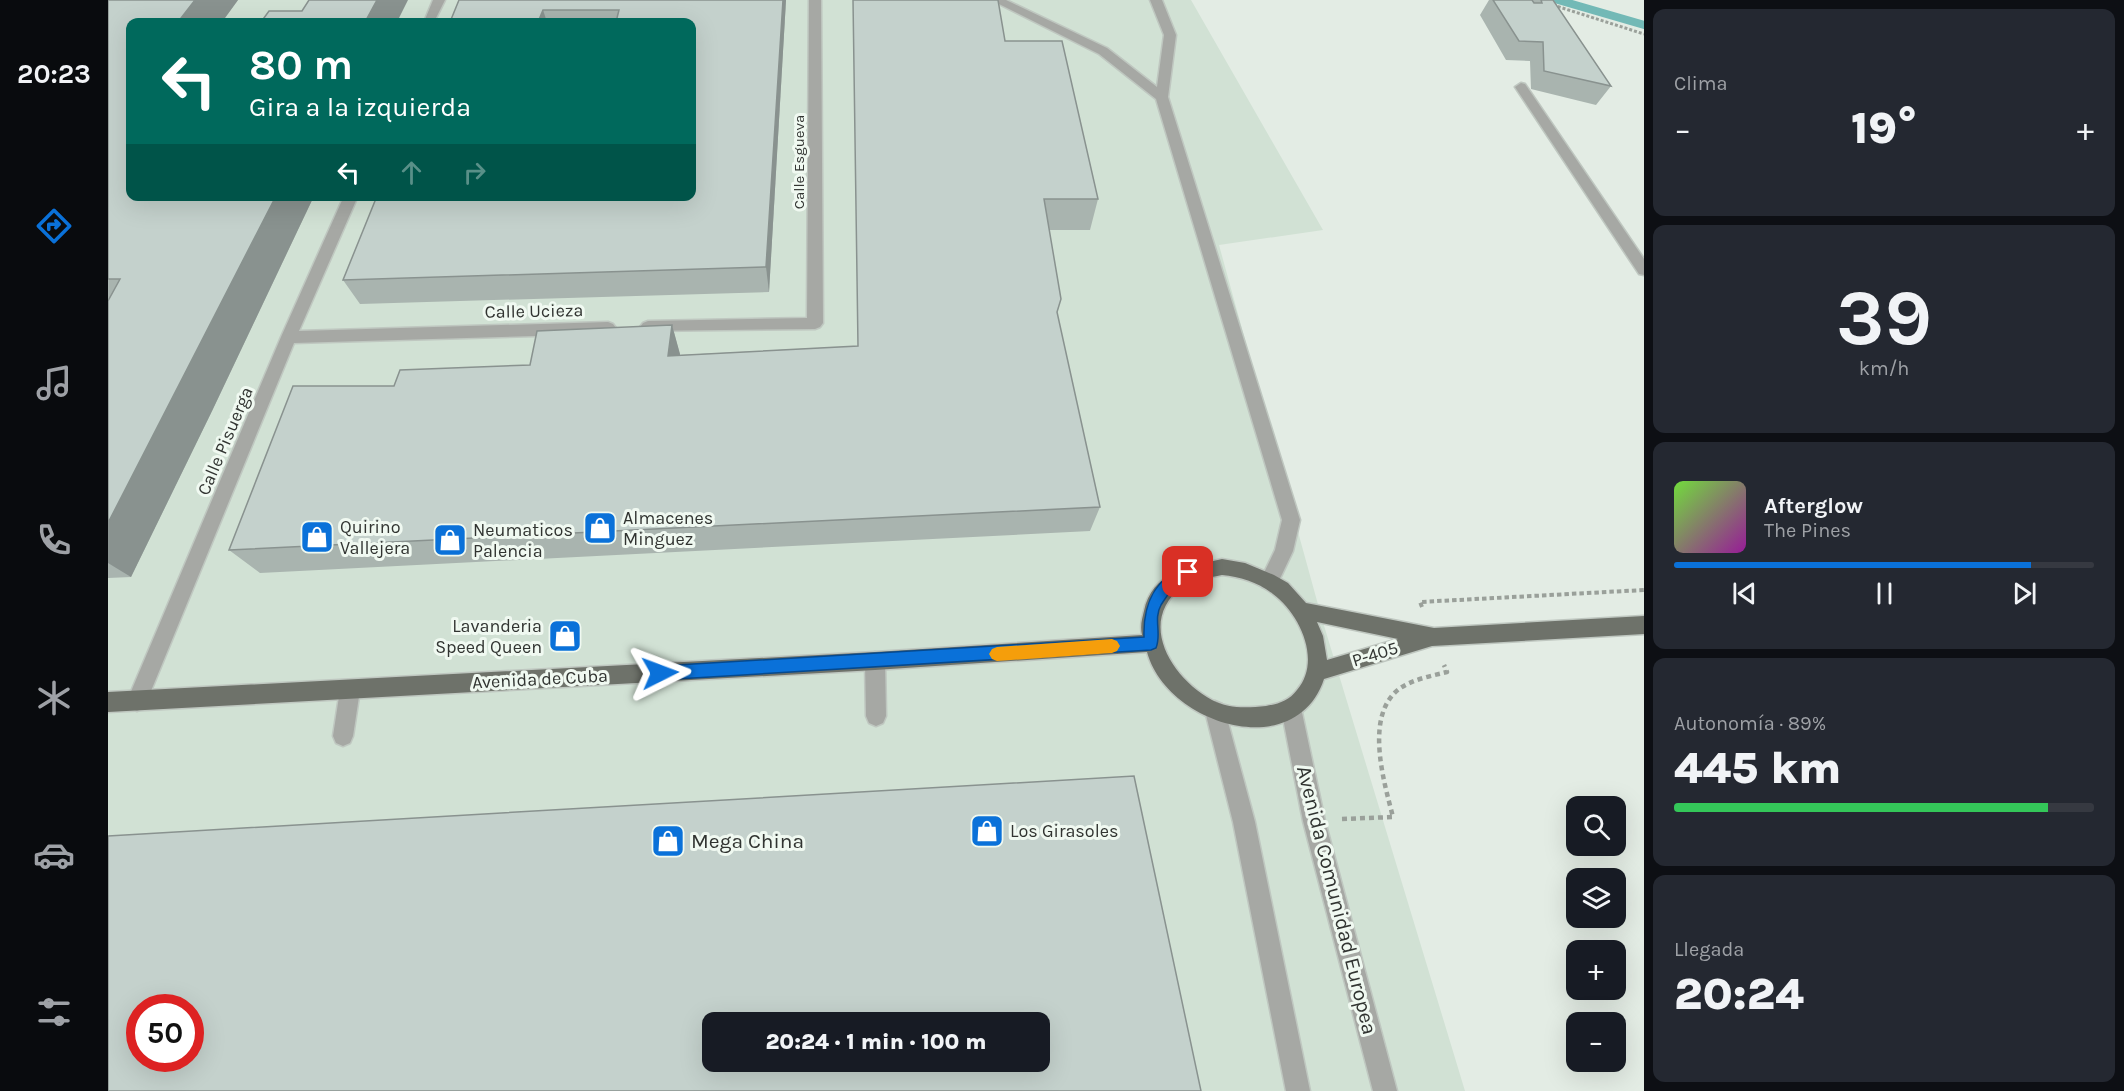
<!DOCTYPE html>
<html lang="es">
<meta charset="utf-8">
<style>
:root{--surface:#171b24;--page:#242831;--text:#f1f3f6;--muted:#9ea1a6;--line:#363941;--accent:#0a71d9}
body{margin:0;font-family:Karla,sans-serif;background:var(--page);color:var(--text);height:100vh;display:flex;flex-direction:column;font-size:22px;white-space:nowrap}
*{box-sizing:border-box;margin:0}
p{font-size:20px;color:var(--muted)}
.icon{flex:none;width:33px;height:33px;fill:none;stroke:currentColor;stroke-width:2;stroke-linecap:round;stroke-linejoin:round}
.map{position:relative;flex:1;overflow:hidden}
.sheet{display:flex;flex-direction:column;gap:9px;padding:9px;background:#0d0f14;width:480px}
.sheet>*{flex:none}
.guide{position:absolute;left:18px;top:18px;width:570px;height:183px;border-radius:12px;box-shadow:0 6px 24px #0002;background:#00695c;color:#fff;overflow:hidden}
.controls{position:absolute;left:1458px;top:796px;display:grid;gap:12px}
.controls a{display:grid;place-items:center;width:60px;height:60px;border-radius:12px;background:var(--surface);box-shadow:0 6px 24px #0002;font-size:30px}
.speed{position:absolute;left:18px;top:994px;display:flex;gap:12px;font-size:30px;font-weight:700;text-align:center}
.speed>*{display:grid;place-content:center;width:78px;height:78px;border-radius:50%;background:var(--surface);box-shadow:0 6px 24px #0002;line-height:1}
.speed .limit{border:9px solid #d22;background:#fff;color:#111}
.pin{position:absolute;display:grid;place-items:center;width:51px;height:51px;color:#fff;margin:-26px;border-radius:12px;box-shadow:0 3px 9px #0006}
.me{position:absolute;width:66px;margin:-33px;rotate:87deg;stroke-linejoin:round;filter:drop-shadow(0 0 4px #0008)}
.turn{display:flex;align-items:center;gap:21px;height:126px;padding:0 24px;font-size:27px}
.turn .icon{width:78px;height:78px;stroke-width:2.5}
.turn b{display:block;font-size:42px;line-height:51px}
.lanes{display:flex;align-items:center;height:57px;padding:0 24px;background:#0003;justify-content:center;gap:30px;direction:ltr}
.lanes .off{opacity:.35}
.big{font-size:45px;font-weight:800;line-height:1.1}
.sheet .tile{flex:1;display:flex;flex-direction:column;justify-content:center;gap:9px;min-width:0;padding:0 21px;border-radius:12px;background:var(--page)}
.sheet .dial{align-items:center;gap:0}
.dial b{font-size:78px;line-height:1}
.song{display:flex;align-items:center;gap:18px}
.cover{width:72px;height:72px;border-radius:9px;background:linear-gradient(135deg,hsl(100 70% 55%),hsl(300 70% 35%))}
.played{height:6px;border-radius:3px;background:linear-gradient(90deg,var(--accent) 85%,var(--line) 85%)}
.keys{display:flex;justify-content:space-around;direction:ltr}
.heat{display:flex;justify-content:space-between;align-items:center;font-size:33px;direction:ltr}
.charge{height:9px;border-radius:4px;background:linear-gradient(90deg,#34c759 89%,var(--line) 0)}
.trip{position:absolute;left:594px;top:1012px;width:348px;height:60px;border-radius:12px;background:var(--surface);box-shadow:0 6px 24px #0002;font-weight:800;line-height:60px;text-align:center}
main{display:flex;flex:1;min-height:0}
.dock{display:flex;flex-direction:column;width:108px;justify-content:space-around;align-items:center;background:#090b0e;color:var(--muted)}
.dock .icon{width:42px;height:42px}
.dock .selected{color:var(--accent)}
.dock b{font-size:27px;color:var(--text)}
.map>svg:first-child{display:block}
</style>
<main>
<nav class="dock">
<b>20:23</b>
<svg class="icon selected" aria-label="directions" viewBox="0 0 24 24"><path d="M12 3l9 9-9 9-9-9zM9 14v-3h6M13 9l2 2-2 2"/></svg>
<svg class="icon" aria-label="music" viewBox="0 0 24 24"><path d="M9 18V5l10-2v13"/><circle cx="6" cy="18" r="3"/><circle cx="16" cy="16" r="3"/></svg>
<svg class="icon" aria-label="phone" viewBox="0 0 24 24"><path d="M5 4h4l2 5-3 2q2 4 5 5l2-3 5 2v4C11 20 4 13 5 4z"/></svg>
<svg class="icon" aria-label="climate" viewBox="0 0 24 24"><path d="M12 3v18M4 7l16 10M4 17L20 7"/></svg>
<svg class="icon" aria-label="car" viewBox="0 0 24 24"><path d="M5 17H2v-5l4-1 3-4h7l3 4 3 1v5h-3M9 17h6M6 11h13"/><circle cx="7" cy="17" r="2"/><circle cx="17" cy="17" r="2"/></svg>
<svg class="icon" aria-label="filters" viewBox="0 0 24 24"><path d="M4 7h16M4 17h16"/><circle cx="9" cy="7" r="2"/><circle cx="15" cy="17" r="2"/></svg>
</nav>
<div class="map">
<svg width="1536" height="1091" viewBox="0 0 1536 1091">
<rect width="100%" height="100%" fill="#e3ece4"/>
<path fill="#d1e1d4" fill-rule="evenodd" d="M0 0H1083L1215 230 1111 245 1214 619 1357 1091H0ZM22 22H584V196H22ZM32 1008H82V1059H32ZM604 1023H932V1062H604Z"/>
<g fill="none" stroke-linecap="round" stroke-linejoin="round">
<path stroke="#73b9b6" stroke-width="8" d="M1450 0 1536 25"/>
<defs>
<g id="minor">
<path d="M325 0H337L326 22H316Z"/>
<path d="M701 0H713L715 323 712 327 707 329 535 331 532 327 535 323 540 321 699 318Z"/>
<path d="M883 0H898L999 48 1049 87 1056 35 1042 0H1054L1068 35 1060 97 1192 520 1185 551 1168 587 1161 589 1154 587 1152 581 1167 550 1174 520 1048 99 991 54Z"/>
<path d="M1413 83 1417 84 1536 259V275L1531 274 1407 87Z"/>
<path d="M236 196H250L191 331 500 322 505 324 508 328 505 332 500 334 186 343 36 708 29 711 22 708 19 701 173 337Z"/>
<path d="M767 652 774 655 777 661 778 716 775 723 768 726 761 723 758 716 757 661 760 655Z"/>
<path d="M242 681 249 683 252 690 245 736 242 743 235 746 228 743 225 736 232 690 235 683Z"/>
<path d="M1183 698 1190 701 1193 708 1217 821 1289 1091H1265L1195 821 1173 708 1176 701Z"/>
<path d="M1107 701 1114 704 1117 711 1147 822 1202 1091H1178L1125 822 1097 711 1100 704Z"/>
</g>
<path id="major" d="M1114 559 1137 563 1166 575 1180 583 1198 603 1326 628 1536 616V634L1324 646 1216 679C1188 764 1059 725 1039 652L767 670 0 712V692L767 652 1034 635C1032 626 1034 619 1036 611 1044 572 1080 567 1114 559ZM1114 575C1132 577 1150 582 1165 594 1192 614 1214 661 1189 690 1181 701 1170 704 1158 706 1139 708 1121 709 1104 700 1063 678 1028 621 1075 586 1084 579 1102 578 1114 575ZM1209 622 1290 639 1219 660 1215 636Z"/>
</defs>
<use href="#minor" stroke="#bfc7c0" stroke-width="3"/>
<use href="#major" stroke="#bfc7c0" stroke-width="3"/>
<path stroke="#9aa09a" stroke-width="3" stroke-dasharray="3 2" stroke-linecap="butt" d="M1445 5 1536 34"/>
<path stroke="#9aa09a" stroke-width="4" stroke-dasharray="4.5 3" stroke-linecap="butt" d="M1314 607 1312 602 1536 590"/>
<path stroke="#9aa09a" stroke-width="4.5" stroke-dasharray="5 4" stroke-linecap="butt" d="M1234 819 1285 817C1276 782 1256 716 1291 689 1305 679 1323 676 1339 672L1336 665"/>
<use href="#minor" fill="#a6a8a4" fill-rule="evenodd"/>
<use href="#major" fill="#6e726a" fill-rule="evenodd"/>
</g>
<g fill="#a9b4af">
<path d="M0 0H130L114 22H22V196H206L104 411 23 577 0 578Z"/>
<path d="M351 0H678L661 292 252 304 235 280 584 196V22H342Z"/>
<path d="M1381 0H1445L1503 86 1488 105 1423 89 1422 61 1398 60 1372 15Z"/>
<path d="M897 41 990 199 982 230H941L949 314 992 507 982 531 152 573 121 550 286 386 422 365 564 325 572 355 750 346Z"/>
</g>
<g fill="#89928f">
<path d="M87 0H130L114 22H70Z"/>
<path d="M269 0H300L289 22H257Z"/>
<path d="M675 0H678L661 292 658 267Z"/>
<path d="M435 10 439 22H430Z"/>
<path d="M168 196H206L104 411 23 577 0 563V523Z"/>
<path d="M564 325 572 354 569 384 560 356Z"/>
</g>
<g fill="#c4d1cc" stroke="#89928f" stroke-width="1.5" fill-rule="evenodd">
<path d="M0 0H87L70 22H22V196H168L0 523V301L12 279H0Z"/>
<path d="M201 0H269L257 22H153L161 11H194Z"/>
<path d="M351 0H675L658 267 235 280 269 196H584V128L586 114H584V22H508L511 10H435L430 22H342Z"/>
<path d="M745 0H890L897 41H954L990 199H936L953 299 949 312 992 507 121 550 185 386H286L292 370 422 365 429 331 564 325 560 356 750 346Z"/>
<path d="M1385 0H1424L1426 3H1434L1433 0H1445L1503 86 1436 71 1435 42 1411 41Z"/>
<path d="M1026 776 1093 1091H0V836ZM32 1008H82V1059H32ZM604 1023H932V1062H604Z"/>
</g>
<path fill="#0a71d9" stroke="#06498d" stroke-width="1.5" d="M1080 565 1085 567 1087 572C1083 579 1075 581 1068 586 1062 590 1057 599 1053 605 1045 619 1054 634 1048 648L1043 650 552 680 547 678 545 673 547 668 552 666 1036 637C1035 604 1046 578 1080 565Z"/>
<path fill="#f59e0b" d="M1004 639 1009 641 1012 646 1009 651 1004 653 889 661 884 659 881 654 884 649 889 647Z"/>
<defs>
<symbol id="shop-square" viewBox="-11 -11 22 22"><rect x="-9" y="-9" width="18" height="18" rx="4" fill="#0a71d9" stroke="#f0f9f1"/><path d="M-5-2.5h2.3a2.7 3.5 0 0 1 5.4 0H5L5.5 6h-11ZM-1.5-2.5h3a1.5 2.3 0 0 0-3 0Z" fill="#fff"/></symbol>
</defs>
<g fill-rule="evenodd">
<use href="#shop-square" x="473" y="509" width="38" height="38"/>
<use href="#shop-square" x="190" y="518" width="38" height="38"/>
<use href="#shop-square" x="323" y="521" width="38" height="38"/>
<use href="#shop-square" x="438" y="617" width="38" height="38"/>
<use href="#shop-square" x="860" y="812" width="38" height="38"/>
<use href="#shop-square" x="541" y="822" width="38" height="38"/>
</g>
<g text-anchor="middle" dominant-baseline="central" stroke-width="6" stroke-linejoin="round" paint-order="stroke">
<g font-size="15" fill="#313431" stroke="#f0f9f1">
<text transform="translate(691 162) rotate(-90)">Calle Esgueva</text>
</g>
<g font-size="18" fill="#313431" stroke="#f0f9f1">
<text transform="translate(426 311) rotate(-1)">Calle Ucieza</text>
<text transform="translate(117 441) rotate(-67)">Calle Pisuerga</text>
<text transform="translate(1267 654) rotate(-17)">P-405</text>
<text transform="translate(432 679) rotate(-3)">Avenida de Cuba</text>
</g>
<g font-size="18" fill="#313431" stroke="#f0f9f1" text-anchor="start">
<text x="515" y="518">Almacenes<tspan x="515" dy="21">Minguez</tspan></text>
<text x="232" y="527">Quirino<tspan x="232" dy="21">Vallejera</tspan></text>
<text x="365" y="530">Neumaticos<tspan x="365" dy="21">Palencia</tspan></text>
<text x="434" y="626" text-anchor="end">Lavanderia<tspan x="434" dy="21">Speed Queen</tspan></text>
<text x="902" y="831">Los Girasoles</text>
</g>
<g font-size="21" fill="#313431" stroke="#f0f9f1" text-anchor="start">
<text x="583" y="841">Mega China</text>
</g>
<g font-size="21" fill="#313431" stroke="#f0f9f1">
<text transform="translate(1229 900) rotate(76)">Avenida Comunidad Europea</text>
</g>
</g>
</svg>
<div class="controls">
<a><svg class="icon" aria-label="search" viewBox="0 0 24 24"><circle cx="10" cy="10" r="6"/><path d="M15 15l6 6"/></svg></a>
<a><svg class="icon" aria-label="layers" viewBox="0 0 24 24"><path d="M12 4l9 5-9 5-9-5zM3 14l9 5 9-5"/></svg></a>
<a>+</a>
<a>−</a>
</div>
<div class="speed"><div class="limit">50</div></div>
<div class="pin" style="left:1080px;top:572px;background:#d93025"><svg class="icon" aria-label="arrive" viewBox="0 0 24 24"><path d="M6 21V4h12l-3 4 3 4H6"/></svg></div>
<svg class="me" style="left:552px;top:673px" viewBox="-20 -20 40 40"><path d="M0-17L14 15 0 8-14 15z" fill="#0a71d9" stroke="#fff" stroke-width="4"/></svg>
<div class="trip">20:24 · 1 min · 100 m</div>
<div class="guide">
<div class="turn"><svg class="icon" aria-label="left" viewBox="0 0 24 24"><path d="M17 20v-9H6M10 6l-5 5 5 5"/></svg><div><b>80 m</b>Gira a la izquierda</div></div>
<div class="lanes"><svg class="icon" aria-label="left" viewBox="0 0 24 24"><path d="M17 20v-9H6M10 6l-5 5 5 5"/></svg><svg class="icon off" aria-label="ahead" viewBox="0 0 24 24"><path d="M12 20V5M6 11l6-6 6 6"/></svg><svg class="icon off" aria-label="right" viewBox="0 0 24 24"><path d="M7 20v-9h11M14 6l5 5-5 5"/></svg></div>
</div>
</div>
<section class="sheet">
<div class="tile"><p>Clima</p>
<div class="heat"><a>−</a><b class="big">19°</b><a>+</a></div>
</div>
<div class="tile dial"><b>39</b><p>km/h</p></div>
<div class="tile">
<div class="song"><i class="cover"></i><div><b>Afterglow</b><p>The Pines</p></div></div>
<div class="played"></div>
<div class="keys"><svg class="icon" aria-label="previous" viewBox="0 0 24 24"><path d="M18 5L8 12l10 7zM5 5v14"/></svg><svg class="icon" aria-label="pause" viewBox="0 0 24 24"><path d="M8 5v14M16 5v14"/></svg><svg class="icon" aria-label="next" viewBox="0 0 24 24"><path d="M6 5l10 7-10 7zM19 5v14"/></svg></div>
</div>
<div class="tile"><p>Autonomía · 89%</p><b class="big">445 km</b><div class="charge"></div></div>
<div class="tile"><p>Llegada</p><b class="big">20:24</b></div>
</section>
</main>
